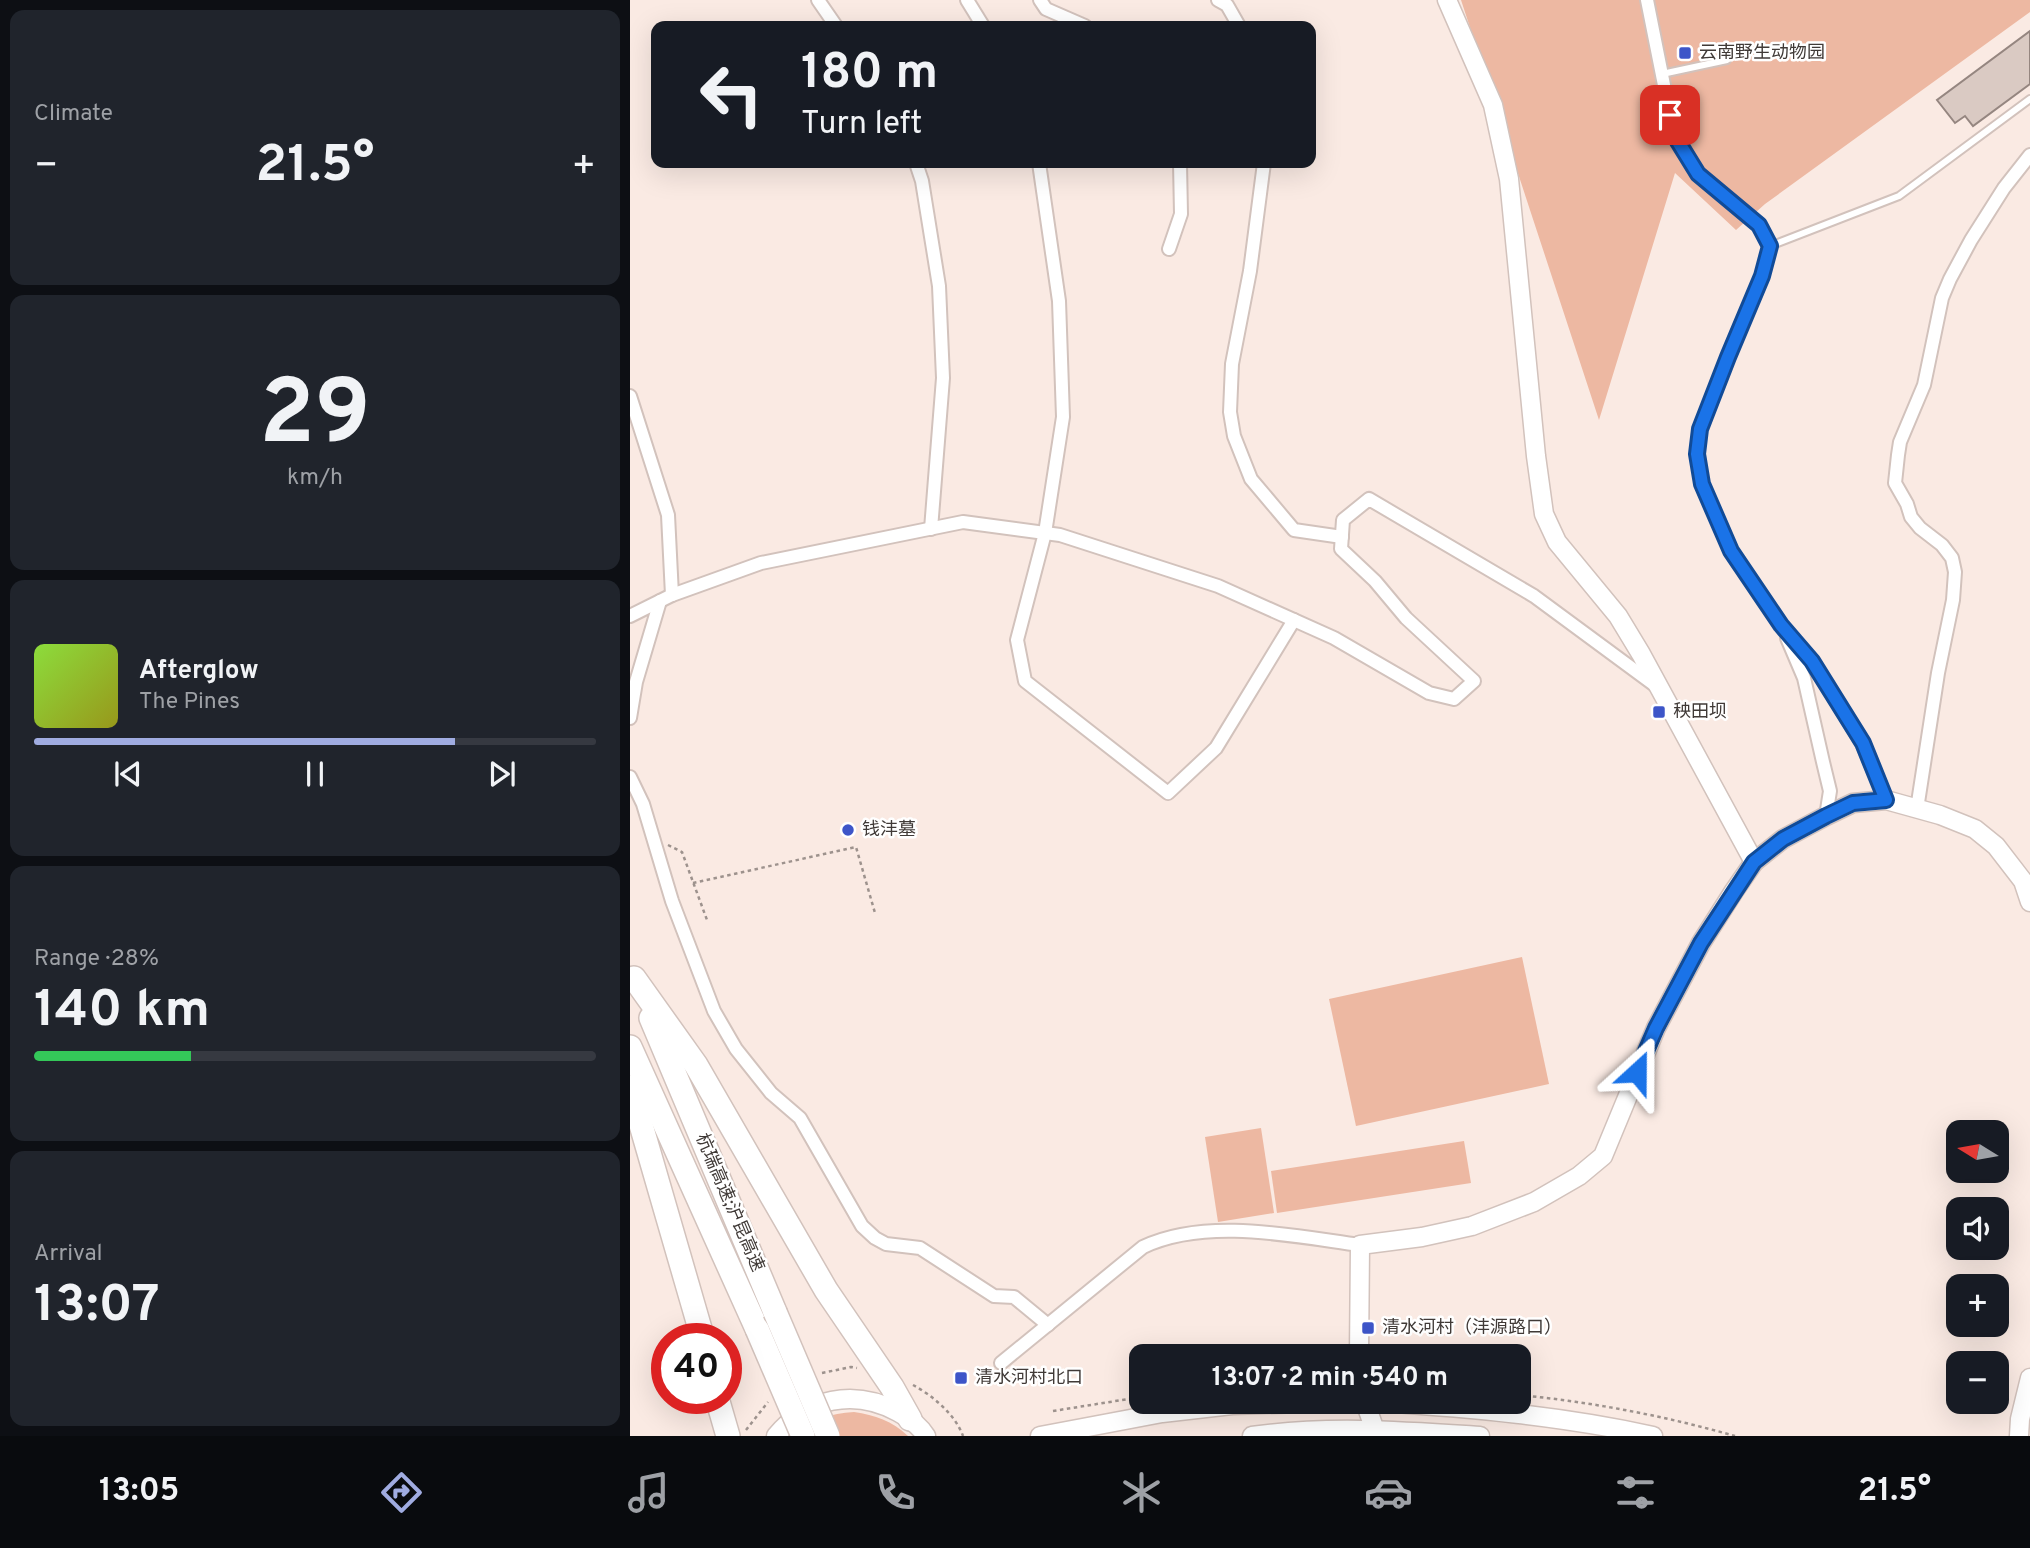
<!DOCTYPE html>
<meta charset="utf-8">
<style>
:root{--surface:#171b24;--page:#20242c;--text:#f1f3f6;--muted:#9ea1a6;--line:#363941;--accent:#a0ace1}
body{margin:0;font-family:Overpass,"Noto Sans SC",sans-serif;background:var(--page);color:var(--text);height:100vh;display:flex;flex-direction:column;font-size:26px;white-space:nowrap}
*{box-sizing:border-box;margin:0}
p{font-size:23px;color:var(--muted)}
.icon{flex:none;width:38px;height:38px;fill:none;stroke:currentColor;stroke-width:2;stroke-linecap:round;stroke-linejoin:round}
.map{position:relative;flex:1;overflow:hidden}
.details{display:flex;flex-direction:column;gap:10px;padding:10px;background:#0d0f14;width:630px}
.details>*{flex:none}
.banner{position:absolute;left:21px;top:21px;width:665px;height:147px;border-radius:14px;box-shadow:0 7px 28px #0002;background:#171b24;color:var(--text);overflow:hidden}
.needle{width:46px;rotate:281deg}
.tools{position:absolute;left:1316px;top:1120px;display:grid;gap:14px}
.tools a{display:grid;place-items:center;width:63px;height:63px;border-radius:14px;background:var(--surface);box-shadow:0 7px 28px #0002;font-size:35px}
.speed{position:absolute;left:21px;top:1323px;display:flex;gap:14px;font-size:35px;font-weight:700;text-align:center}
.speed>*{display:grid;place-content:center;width:91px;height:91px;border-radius:50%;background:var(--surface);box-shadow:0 7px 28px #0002;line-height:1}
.speed .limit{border:10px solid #d22;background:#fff;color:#111}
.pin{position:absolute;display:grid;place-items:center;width:60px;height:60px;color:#fff;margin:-30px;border-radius:14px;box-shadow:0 4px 10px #0006}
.me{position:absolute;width:77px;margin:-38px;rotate:24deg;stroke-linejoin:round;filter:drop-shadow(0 0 5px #0008)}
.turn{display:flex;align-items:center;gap:24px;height:147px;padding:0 35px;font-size:32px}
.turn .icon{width:91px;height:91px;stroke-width:2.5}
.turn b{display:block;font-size:49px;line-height:60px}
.big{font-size:52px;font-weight:700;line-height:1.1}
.details .widget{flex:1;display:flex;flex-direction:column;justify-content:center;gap:10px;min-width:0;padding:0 24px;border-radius:14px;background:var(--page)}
.details .dial{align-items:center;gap:0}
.dial b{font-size:91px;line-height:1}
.song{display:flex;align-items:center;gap:21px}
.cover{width:84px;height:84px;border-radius:10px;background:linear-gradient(135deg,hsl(90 70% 55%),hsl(60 70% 35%))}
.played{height:7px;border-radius:4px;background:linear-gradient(90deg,var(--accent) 75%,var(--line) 75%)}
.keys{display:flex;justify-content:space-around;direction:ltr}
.heat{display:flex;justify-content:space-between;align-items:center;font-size:38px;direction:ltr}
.charge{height:10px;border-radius:5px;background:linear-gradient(90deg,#34c759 28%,var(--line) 0)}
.trip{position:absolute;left:499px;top:1344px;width:402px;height:70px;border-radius:14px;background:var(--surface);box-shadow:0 7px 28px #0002;font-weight:700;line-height:70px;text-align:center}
.tab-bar{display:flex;height:112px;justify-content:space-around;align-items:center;background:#090b0e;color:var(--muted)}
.tab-bar .icon{width:49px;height:49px}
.tab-bar .current{color:var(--accent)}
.tab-bar b{font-size:32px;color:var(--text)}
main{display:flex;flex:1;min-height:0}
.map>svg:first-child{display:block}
</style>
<main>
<section class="details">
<div class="widget"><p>Climate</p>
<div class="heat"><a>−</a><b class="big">21.5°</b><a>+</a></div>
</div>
<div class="widget dial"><b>29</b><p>km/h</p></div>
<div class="widget">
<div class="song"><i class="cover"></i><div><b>Afterglow</b><p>The Pines</p></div></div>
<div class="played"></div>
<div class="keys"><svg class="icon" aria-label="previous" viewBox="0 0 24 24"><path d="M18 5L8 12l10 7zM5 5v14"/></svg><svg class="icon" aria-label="pause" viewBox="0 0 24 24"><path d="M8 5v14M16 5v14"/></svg><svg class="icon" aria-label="next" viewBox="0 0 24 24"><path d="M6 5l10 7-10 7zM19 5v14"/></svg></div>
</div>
<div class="widget"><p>Range · 28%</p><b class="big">140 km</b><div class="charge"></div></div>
<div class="widget"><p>Arrival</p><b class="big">13:07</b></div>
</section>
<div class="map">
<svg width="1400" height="1436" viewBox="0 0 1400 1436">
<rect width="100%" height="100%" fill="#faeae3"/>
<g fill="#edb8a2">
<path d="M831 0H1400V12L1135 204 1106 230 1045 173 969 420Z"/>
<path d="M892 957 919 1084 726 1126 699 999Z"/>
<path d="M631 1128 644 1213 588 1222 575 1137Z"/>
<path d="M834 1141 841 1183 647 1213 641 1171Z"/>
<path d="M224 1412C245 1415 262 1421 278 1436H165C183 1420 200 1413 224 1412Z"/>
</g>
<path fill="#dacac3" stroke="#958680" stroke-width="2" d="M1400 31V84L1343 126 1335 116 1325 123 1307 100Z"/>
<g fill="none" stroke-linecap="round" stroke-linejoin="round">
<defs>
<g id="lane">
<path d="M1032 74 1097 60"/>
<path d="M1140 246 1269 196 1400 99"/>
</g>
<g id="street">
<path d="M188 0 206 26"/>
<path d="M337 0 353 26"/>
<path d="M410 0 416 9 455 26"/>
<path d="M588 0 597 5 609 26"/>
<path d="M1017 0 1044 135 1068 174 1129 225 1140 246 1132 276 1098 357 1070 429 1067 454 1072 484 1101 551 1151 625 1182 661 1232 743 1256 800"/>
<path d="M286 163 292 181 309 286 313 378 301 529"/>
<path d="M409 163 429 301 433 417 415 533 387 640 395 681 538 793 586 748 664 620"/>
<path d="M634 163 620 271 602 364 600 412 604 436 621 479 664 530 712 537"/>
<path d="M539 249 551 214 550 163"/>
<path d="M0 396 38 515 42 595"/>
<path d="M0 616 42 595 131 563 333 522 430 535 588 586 704 638 799 693 824 699 844 681 776 618 745 581 711 549 713 520 739 499 904 596 1026 686"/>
<path d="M1157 638 1174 678 1193 762 1200 791 1196 816"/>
<path d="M0 718 6 682 30 601"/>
<path d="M0 777 13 804 42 901 84 1011 106 1049 141 1093 170 1118 232 1226 245 1238 256 1244 290 1248 364 1296 384 1297 418 1325"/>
<path d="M1287 809 1308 673 1323 600 1325 572 1322 558 1312 545 1290 528 1281 517 1277 504 1265 483 1268 455 1270 442 1294 385 1312 298 1320 279 1341 240 1374 188 1400 155"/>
<path d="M371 1363 513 1247C576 1217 663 1236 730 1245"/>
</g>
<g id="secondary">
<path d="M817 0 863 105 879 179 906 456 914 514 927 542 988 616 1011 654 1124 862"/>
<path d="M729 1356 730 1245 792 1237 842 1226 904 1202 949 1176 973 1156 1026 1028 1071 943 1104 891 1124 862 1153 839 1196 816 1223 803 1256 800 1310 815 1345 829 1366 846 1393 881 1400 902"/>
<path d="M735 1402 747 1436"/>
<path d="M749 1402C841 1408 933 1416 1023 1436"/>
<path d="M146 1436C177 1398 224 1388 268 1412 279 1418 289 1425 296 1436"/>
<path d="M410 1436 532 1413 602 1405 707 1402"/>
<path d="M622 1436C697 1425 775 1431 850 1436"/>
<path d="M1389 1436 1390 1419 1400 1378"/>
</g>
<g id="highway">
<path d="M4 978 66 1065 196 1290 262 1387 280 1419"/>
<path d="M21 1018 145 1312"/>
<path d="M0 1047 127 1329"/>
<path d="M0 1087 73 1339"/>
<path d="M87 1398 98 1436"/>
</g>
</defs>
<use href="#lane" stroke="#d2c2bc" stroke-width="10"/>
<use href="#street" stroke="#d2c2bc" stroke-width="16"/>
<use href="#secondary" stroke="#d2c2bc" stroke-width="21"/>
<use href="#highway" stroke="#d2c2bc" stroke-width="26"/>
<g stroke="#9d928d" stroke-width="2.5" stroke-dasharray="3.5 3.5" stroke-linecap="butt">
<path d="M38 845 52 852 77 920"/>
<path d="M63 883 226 847 245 913"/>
<path d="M192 1373 221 1367 227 1368"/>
<path d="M283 1385C303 1396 325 1414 333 1436"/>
<path d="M889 1395C962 1402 1035 1416 1105 1436"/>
<path d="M423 1411 511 1397"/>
<path d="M116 1430 138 1402"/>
</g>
<use href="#lane" stroke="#fff" stroke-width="6"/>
<use href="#street" stroke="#fff" stroke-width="12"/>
<use href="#secondary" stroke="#fff" stroke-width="18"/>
<use href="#highway" stroke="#fff" stroke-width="23"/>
<defs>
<g id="highway-bridge">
<path d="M145 1312 198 1436"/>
<path d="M127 1329 173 1436"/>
</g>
</defs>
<use href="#highway-bridge" stroke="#d2c2bc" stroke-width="26" stroke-linecap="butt"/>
<use href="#highway-bridge" stroke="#fff" stroke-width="23"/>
</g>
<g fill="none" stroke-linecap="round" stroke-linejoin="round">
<defs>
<path id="route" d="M1007 1072 1026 1028 1071 943 1124 862 1153 839 1196 816 1223 803 1256 800 1233 743 1182 661 1151 625 1101 551 1072 484 1067 454 1070 429 1098 357 1132 276 1140 246 1129 225 1068 174 1044 135 1040 115"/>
</defs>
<use href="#route" stroke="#114b97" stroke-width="18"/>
<use href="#route" stroke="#1a73e8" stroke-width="12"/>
</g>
<g fill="#3d55c8" stroke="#fff" stroke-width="2.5">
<rect x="1048" y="46" width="14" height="14" rx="3.5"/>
<rect x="1022" y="705" width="14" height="14" rx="3.5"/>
<circle cx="218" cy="830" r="7"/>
<rect x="731" y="1321" width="14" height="14" rx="3.5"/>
<rect x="324" y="1371" width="14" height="14" rx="3.5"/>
</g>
<g text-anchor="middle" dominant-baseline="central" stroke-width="5" stroke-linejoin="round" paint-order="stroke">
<g font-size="18" fill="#403a37" stroke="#fff" text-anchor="start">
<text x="1069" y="53">云南野生动物园</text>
<text x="1043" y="712">秧田坝</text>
<text x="232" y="830">钱沣墓</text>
<text x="752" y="1328">清水河村（沣源路口）</text>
<text x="345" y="1378">清水河村北口</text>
</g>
<g font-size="18" fill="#403a37" stroke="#fff">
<text transform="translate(99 1203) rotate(67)">杭瑞高速;沪昆高速</text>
</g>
</g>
</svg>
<div class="tools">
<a><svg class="needle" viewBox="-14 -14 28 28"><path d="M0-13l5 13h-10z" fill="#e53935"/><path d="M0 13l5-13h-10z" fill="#9ea1a6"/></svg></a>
<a><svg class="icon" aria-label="sound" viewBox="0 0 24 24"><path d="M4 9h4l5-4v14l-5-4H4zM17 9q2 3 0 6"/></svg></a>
<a>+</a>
<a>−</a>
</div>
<div class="speed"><div class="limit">40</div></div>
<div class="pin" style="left:1040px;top:115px;background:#d93025"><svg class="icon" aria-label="arrive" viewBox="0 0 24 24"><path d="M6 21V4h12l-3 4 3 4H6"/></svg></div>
<svg class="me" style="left:1007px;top:1072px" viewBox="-20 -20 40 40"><path d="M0-17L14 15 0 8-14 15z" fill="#1a73e8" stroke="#fff" stroke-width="4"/></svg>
<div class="trip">13:07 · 2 min · 540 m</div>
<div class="banner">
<div class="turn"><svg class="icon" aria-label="left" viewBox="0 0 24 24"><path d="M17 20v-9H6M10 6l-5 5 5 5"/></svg><div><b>180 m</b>Turn left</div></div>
</div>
</div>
</main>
<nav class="tab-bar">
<b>13:05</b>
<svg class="icon current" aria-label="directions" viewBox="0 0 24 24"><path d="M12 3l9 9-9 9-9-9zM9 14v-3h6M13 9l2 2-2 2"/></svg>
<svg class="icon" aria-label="music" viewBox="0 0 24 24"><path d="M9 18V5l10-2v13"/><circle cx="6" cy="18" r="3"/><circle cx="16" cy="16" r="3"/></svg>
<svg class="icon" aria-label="phone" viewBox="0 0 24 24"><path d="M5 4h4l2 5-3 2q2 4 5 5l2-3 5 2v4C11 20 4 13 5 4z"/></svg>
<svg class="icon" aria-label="climate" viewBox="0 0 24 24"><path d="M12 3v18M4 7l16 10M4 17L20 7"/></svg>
<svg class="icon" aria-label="car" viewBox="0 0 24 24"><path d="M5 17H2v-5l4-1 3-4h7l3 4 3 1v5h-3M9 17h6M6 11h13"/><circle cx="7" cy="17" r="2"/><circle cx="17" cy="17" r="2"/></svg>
<svg class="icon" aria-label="filters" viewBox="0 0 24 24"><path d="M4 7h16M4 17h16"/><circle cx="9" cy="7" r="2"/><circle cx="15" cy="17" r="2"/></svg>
<b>21.5°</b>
</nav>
